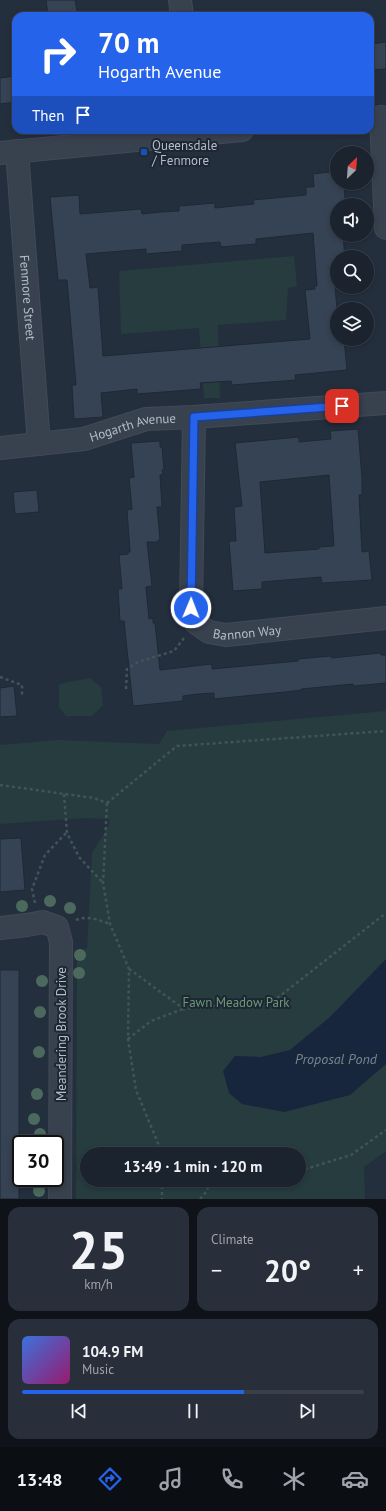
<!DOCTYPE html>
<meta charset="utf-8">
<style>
:root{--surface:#1b232e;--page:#282f3a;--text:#f1f3f6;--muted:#a0a4aa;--line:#39404a;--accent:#2563eb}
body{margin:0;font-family:"PT Sans",sans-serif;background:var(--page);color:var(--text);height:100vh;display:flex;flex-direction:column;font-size:15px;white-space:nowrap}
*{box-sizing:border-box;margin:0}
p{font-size:13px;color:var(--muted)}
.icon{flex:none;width:22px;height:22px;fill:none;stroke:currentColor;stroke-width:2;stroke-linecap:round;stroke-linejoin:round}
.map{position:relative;height:1199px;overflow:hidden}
.sheet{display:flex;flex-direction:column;gap:8px;padding:8px;background:#0f1319;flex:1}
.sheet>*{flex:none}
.guide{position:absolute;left:12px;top:12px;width:362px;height:122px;border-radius:12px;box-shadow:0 2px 6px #0003,0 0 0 1px var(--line);background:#2563eb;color:#fff;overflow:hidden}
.needle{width:26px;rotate:25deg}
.fabs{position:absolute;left:330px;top:146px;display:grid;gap:8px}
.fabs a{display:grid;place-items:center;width:44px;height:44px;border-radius:50%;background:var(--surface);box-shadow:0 2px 6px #0003,0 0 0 1px var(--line);font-size:20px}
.speed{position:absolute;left:12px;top:1135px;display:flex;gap:8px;font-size:20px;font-weight:700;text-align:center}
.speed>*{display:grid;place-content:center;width:52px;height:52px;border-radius:50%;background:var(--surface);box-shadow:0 2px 6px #0003,0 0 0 1px var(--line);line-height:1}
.speed .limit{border:2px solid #111;border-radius:6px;background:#fff;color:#111}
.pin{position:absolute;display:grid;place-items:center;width:34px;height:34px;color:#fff;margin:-17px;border-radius:8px;box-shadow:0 2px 6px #0006}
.me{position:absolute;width:44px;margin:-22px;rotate:1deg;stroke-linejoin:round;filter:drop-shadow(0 0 3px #0008)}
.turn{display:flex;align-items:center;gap:14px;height:84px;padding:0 20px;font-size:18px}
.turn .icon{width:52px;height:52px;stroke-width:2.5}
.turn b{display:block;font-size:28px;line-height:34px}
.then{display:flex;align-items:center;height:38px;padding:0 20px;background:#0003;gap:8px;font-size:15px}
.big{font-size:30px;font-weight:800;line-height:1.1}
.sheet .widget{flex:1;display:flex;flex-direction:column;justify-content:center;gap:6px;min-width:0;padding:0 14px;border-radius:12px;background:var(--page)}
.sheet .dial{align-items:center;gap:0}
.dial b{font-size:52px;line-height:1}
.song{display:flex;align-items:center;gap:12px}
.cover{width:48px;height:48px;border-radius:6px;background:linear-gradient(135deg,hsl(220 70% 55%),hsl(320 70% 35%))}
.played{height:4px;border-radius:2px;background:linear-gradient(90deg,var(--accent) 65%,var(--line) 65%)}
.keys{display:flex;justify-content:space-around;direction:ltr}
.heat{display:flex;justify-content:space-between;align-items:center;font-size:22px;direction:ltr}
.sheet .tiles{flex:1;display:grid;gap:8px;grid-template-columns:1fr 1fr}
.widget:last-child{grid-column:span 2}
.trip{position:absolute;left:80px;top:1147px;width:226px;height:40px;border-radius:20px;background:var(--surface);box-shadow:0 2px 6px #0003,0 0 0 1px var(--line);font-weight:800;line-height:40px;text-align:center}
.tabs{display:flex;height:64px;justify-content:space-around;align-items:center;background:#0b0e12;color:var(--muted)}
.tabs .icon{width:28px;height:28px}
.tabs .on{color:var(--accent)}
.tabs b{font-size:18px;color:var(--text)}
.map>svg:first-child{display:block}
</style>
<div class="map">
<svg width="386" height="1199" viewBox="0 0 386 1199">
<rect width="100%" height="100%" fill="#242f3e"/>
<g fill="#263c3f" fill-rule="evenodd">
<path d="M294 256 297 286 288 288 286 320 218 325 220 398H204L199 328 121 334 119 271Z"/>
<path d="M90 678 101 687 103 705 92 716H66L59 707V684Z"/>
<path d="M386 711V1151L364 1167 365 1199H76L77 952 87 948 92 853 109 825V819L85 818 0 824V745L57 740 159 744 167 731ZM87 1154H299V1180H87Z"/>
</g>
<path fill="#17263c" d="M386 959V1064L350 1095 284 1112 242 1104 229 1093 223 1071 235 1056 261 1057 290 1050 330 1017Z"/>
<g fill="#364354" stroke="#1f2835" fill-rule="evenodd">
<path d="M46 0H75L78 16H48Z"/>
<path d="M386 42V69L370 70V44Z"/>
<path d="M16 76V102L0 104V78Z"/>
<path d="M337 171V183H344L345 200H343L344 205H337V235H343L345 257H337V272H333L334 274 337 309V339H344L347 370 295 375 296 380 232 385 231 381 200 383 201 389 137 394V389L101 393 103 417 74 419 72 385H76L67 280H58L50 197 79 195 80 214 141 209 142 214 161 212 179 211V206L215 203V208L234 206 254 204 253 200 306 195V187H314L313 174ZM313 233 317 286H314L315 289 305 290 310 339 103 356 98 287 90 288 86 254 146 249V254L182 251V245L220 242 221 247 256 244V239Z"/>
<path d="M358 429 362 478V495H359L362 552 369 551 372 580 322 583 321 577 262 582V589L233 591 229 541H236L234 507 242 506 235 443 299 437V442L331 439 330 431ZM329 475 334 546 319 547V549L265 553 260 482Z"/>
<path d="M160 441V447H162L164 470H162L163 475H160L162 507H157L160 540H158V542H147L152 586 146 587 149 619 153 618V623H155L160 670 212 664V669L298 661V659L330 656 332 658 380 653 381 655H386V683L354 686 353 684 301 689V690L285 692 214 699V693L198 694 183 696V701L133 706 124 621H120L118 589H122L119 555 128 554V552H130L127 510 132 509 129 478 134 477 131 443Z"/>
<path d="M37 490 39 512 15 514 13 492Z"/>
<path d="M14 686 17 716 0 717V688Z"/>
<path d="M21 838 25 890 0 892V839Z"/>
<rect x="0" y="970" width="19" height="229"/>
</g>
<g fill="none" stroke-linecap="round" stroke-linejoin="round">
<defs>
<g id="minor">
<path d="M180 0 182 16"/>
<path d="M381 117 386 228"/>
<path id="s1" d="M17 151 39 444"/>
<path d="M0 153 242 130"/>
<path id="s2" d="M194 417 191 608 196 623 209 632 226 635 386 618"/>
<path id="s3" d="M0 448 84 439 146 419 194 417 386 403"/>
<path d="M0 928 27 925 43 922 57 927 61 942 60 1199"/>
</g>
</defs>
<use href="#minor" stroke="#414a57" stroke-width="24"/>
<g stroke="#3f5557" stroke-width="2.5" stroke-dasharray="3 3" stroke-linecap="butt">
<path d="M0 677 22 685V697"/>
<path d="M126 689 127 669 138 662 174 651 184 638"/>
<path d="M0 785 94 798 107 803"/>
<path d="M64 794 67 833 79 857 103 883"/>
<path d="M107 803 103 883 110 924 129 969 128 1039 136 1090 162 1153 166 1154"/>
<path d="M107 803 177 746 386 731"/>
<path d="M35 903 32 889 45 855 66 833"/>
<path d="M76 920C87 915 99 920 110 924"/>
<path d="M129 969 184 1009 276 999 386 913"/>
<path d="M128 1039 151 1021 183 1009"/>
<path d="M299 1171 351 1155 386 1130"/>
<path d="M162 1180V1199"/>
<path d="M237 1180H273"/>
<path d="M200 1199 206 1192 211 1180"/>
</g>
<use href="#minor" stroke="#38414e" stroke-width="22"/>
</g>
<g fill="#4b6a5d">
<circle cx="50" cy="901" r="6"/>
<circle cx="22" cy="906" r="6"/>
<circle cx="70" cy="908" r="6"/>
<circle cx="80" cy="955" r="6"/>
<circle cx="79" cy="973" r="6"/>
<circle cx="42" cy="981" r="6"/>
<circle cx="40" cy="1012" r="6"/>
<circle cx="39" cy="1052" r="6"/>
<circle cx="37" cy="1094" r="6"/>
<circle cx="34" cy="1119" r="6"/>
<circle cx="40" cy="1134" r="6"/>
<circle cx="39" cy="1191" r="6"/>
</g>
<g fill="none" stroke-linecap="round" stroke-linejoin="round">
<defs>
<path id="route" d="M191 608 194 417 342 406"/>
</defs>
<use href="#route" stroke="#184099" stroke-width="10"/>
<use href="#route" stroke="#2563eb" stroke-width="7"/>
</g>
<rect fill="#1a4fb4" stroke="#1d2633" stroke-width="1.5" x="140" y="148" width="8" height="8" rx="2"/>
<g text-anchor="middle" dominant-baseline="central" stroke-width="4" stroke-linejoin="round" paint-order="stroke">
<g font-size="13" fill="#b4bcc9" stroke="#1d2633" text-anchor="start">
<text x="152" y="145">Queensdale<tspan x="152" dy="15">/ Fenmore</tspan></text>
</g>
<g font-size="13" fill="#b4bcc9" stroke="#1d2633">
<text stroke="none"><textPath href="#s1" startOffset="147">Fenmore Street</textPath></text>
<text stroke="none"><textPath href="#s3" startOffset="135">Hogarth Avenue</textPath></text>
<text stroke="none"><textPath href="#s2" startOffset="261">Bannon Way</textPath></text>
<text transform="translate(61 1034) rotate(-90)">Meandering Brook Drive</text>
</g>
<g font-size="13" fill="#6b9a76" stroke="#1d2633">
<text x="236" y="1002">Fawn Meadow Park</text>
</g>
<g font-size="14" font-style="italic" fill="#6d86a8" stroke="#1d2633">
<text x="336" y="1059">Proposal Pond</text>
</g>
</g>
</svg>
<div class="fabs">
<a><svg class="needle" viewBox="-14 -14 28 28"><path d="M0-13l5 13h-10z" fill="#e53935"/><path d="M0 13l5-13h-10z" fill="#a0a4aa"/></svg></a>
<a><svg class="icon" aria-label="sound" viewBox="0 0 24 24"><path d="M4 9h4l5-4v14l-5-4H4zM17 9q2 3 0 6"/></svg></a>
<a><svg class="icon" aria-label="search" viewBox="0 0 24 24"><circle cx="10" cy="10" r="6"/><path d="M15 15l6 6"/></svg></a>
<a><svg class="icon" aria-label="layers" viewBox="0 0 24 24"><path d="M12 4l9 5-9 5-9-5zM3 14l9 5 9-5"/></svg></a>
</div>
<div class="speed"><div class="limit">30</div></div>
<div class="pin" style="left:342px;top:406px;background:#d93025"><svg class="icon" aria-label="arrive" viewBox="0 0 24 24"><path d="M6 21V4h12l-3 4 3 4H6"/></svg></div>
<svg class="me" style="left:191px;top:608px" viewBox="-20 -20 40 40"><circle r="17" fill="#2563eb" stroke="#fff" stroke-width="3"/><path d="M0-11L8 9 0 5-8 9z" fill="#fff"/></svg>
<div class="trip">13:49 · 1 min · 120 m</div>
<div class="guide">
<div class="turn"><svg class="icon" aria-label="right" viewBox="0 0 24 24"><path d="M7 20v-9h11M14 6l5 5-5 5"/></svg><div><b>70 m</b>Hogarth Avenue</div></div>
<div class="then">Then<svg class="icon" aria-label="arrive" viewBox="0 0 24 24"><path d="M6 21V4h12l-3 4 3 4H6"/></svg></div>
</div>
</div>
<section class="sheet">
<div class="tiles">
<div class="widget dial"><b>25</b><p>km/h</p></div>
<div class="widget"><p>Climate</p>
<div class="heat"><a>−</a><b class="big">20°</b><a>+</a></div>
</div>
<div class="widget">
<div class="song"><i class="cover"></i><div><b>104.9 FM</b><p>Music</p></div></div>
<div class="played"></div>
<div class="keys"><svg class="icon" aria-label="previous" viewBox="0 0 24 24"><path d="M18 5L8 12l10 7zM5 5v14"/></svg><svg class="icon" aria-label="pause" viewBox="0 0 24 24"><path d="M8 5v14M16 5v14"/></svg><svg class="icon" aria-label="next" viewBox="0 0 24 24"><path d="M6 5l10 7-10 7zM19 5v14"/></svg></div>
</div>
</div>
</section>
<nav class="tabs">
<b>13:48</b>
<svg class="icon on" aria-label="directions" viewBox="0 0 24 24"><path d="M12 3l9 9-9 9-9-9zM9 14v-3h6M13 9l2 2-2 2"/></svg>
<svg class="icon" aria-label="music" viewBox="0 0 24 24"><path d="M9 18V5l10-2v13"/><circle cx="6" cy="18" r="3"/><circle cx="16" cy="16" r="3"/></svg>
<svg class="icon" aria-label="phone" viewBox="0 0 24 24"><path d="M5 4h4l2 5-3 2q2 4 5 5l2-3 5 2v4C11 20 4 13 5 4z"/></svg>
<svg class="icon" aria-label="climate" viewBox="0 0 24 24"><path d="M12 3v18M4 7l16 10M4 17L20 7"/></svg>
<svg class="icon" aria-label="car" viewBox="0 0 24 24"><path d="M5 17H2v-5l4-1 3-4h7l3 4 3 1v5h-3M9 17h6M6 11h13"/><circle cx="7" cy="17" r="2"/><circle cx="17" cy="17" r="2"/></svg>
</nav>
